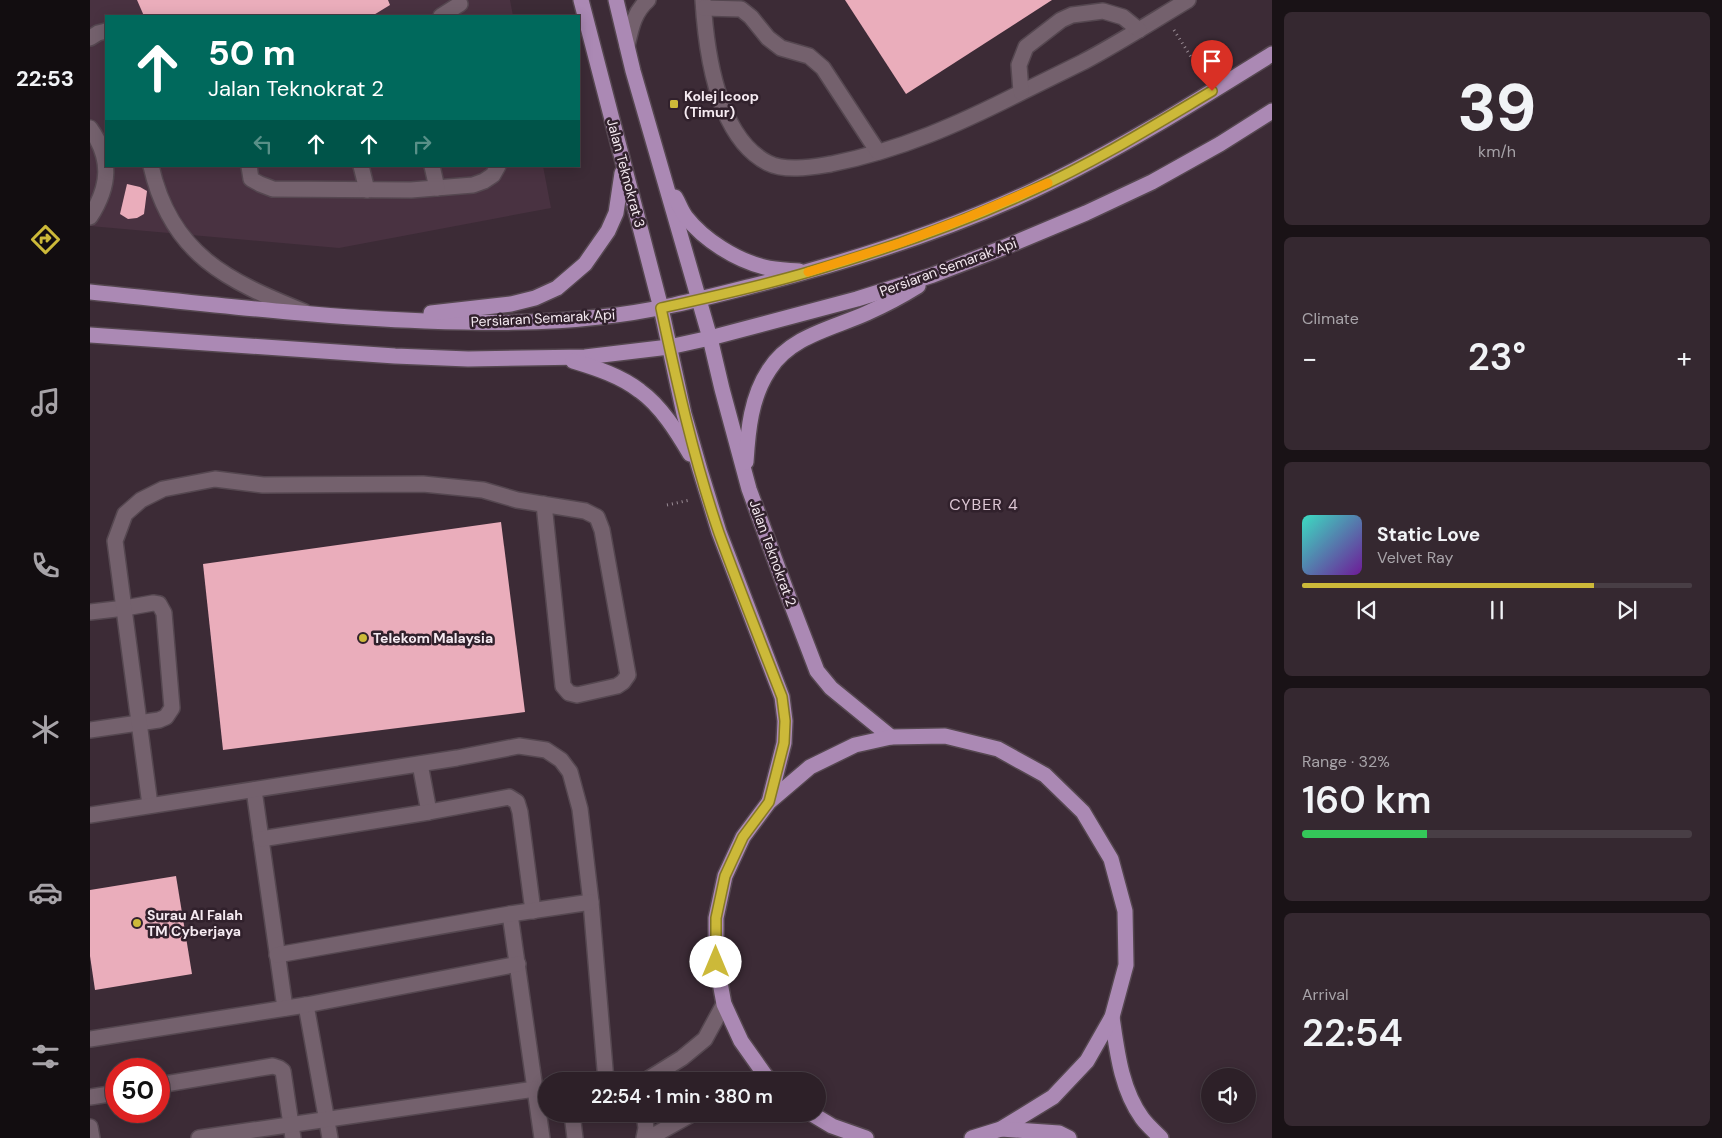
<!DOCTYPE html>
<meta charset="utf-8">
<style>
:root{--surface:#2d2028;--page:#352830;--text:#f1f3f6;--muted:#a7a3a8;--line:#483e45;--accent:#ccb939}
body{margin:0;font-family:"DM Sans",sans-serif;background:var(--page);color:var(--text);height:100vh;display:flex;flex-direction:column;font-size:19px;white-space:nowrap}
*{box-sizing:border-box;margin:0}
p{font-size:16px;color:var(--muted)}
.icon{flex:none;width:28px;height:28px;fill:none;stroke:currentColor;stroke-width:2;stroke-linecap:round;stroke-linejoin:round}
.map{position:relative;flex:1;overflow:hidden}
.details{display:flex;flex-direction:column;gap:12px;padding:12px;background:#191216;width:450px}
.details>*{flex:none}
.guide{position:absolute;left:15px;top:15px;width:475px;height:152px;border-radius:0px;box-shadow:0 2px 12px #0003,0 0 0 1px var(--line);background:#00695c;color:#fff;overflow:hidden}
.fabs{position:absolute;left:1111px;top:1068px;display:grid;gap:10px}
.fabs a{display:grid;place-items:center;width:55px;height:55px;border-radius:50%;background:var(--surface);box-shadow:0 2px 12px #0003,0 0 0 1px var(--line);font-size:25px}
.speed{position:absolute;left:15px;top:1058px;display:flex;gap:10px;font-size:25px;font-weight:700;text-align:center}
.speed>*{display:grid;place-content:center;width:65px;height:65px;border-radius:50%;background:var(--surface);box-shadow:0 2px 12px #0003,0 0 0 1px var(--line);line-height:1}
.speed .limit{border:8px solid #d22;background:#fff;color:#111}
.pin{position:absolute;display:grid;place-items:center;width:42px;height:42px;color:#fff;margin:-51px -21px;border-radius:50% 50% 50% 0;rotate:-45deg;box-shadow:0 0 5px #0007}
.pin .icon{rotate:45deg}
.me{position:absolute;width:55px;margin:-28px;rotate:0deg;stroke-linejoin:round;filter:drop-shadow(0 0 4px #0008)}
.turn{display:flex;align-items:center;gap:18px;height:105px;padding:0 20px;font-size:22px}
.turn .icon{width:65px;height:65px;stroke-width:2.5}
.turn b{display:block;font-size:35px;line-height:42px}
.lanes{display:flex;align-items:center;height:48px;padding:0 20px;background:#0003;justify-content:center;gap:25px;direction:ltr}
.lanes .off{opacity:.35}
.big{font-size:38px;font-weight:600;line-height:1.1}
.details .card{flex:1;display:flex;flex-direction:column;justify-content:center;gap:8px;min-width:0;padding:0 18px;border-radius:8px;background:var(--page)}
.details .dial{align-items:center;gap:0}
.dial b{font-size:65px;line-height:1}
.song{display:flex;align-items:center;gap:15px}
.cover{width:60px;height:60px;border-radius:8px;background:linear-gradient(135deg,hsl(170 70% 55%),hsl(280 70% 35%))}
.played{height:5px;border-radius:2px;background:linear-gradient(90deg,var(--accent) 75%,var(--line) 75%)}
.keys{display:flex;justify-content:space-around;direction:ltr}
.heat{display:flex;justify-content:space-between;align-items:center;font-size:28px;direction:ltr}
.charge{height:8px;border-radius:4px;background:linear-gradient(90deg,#34c759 32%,var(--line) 0)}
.trip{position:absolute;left:448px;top:1072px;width:288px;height:50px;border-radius:25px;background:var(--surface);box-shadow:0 2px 12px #0003,0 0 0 1px var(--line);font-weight:600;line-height:50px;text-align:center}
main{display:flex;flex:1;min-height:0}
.menu{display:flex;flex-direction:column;width:90px;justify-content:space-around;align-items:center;background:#120d10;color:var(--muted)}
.menu .icon{width:35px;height:35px}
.menu .active{color:var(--accent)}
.menu b{font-size:22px;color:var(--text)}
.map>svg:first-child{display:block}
</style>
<main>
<nav class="menu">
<b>22:53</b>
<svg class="icon active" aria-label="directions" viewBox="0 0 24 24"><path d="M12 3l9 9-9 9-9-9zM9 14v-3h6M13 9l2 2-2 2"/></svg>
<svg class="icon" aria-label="music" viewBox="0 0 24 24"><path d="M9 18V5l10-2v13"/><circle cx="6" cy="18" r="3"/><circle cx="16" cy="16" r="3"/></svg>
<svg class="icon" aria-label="phone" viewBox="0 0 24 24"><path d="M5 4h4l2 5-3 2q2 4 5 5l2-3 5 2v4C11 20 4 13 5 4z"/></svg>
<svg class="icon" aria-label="climate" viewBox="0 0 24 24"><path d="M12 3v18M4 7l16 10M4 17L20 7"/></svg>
<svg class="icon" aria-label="car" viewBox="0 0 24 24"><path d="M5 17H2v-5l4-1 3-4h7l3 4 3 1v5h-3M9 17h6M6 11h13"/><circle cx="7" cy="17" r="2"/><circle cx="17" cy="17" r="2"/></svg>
<svg class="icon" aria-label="filters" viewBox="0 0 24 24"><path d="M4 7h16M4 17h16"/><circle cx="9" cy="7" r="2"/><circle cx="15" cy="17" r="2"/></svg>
</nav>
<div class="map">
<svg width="1182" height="1138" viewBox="0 0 1182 1138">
<rect width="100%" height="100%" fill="#3c2b36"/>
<path fill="#493241" d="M0 0H420L423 16H16V166H453L461 208 249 248 0 226Z"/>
<g fill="#eaadbb">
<path d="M47 0H298L300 5 282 16H54Z"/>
<path d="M755 0H962L816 94Z"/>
<path d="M37 184 50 187 57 191 54 214 47 218 38 219 30 214Z"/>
<path d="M411 522 435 712 133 750 113 564Z"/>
<path d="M86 876 102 974 5 990 0 956V890Z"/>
</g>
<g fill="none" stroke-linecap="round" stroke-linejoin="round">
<defs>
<g id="minor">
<path d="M613 0C616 50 627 137 678 163 696 172 722 167 741 164 811 150 869 124 932 92 952 82 973 72 993 62 1029 43 1063 21 1098 0"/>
<path d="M614 8 651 9 661 17 678 38 691 48 719 56 733 68 788 152"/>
<path d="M351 16 370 4"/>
<path d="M0 38 8 33 16 31"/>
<path d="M537 46C541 28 544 12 558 0"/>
<path d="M931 92 929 65 936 47 971 20 982 15 1013 11 1033 17 1049 30"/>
<path d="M0 128C22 159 20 186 0 217"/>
<path d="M61 166C81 255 138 281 215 312"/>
<path d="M159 166 161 179 170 184 183 189 321 190 383 185 394 181 403 175 408 166"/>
<path d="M271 166 277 190"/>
<path d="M342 166 347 188"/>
<path d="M0 612 35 608 63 603 69 604 74 613 82 708 76 717 69 720 0 730"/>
<path d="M330 764 339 812"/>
<path d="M164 790 195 1008"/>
<path d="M60 805 25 541 35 514 51 500 73 489 125 479 173 485 333 484 393 490 427 500 495 511 507 517 512 530 538 675 533 682 527 686 487 695 479 693 473 686 454 504"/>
<path d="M0 815 367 758 429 746 456 750 471 760 480 772 490 809 501 902 516 1081"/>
<path d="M171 839 339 812 419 797 427 802 430 812 443 911"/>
<path d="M420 914 452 1138"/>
<path d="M187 955 420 914 501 902"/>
<path d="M216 1005 240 1138"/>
<path d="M0 1039 216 1005 428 964"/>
<path d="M555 1081 592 1058 615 1039 634 1004"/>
<path d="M69 1085 183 1066 189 1068 193 1071 203 1138"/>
<path d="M0 1097 26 1093"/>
<path d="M554 1114 556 1128 554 1138"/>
<path d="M0 1127 2 1138"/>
<path d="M109 1138 445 1089"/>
<path d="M485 1138 483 1122 486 1114"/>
<path d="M559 1138 602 1114"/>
</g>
<g id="major">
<path d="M491 0 571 308 594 414 610 470 629 532 692 697 695 721 694 743 679 802"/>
<path d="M526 0 543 71 620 338 632 389 659 489 699 598 727 671 741 688 801 737"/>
<path d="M585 197C589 203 591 211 596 217 614 240 646 260 674 267 685 270 697 270 709 271"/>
<path d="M0 292C111 303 223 317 335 321 393 323 452 324 509 317 561 312 611 299 662 286 758 262 854 232 944 190 1027 151 1105 102 1182 54"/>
<path d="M341 313 421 304 445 298 467 288 495 264 518 231 526 213 532 173"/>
<path d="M0 335 305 356 378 359 495 357 579 347 620 338 767 299 843 275 915 247 996 213 1062 182 1130 144 1182 111"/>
<path d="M483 361C506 368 531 376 550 391 571 406 587 432 600 454"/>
<path d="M656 462C658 430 661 397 679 370 700 336 744 328 777 313 795 305 812 296 828 286"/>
<path d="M1022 1017C1027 1051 1031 1089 1052 1118 1057 1125 1065 1132 1071 1138"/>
<path d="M681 1081 675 1075 651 1041 634 1004 626 961V918L635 876 653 837 679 802 720 767 765 745 801 737 855 736 908 749 955 775 993 812 1021 859 1035 911 1036 965 1022 1017 997 1061 963 1097 911 1129 882 1138"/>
<path d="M722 1114 742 1126 776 1138"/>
<path d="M911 1129 969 1133 979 1138"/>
</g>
</defs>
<use href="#minor" stroke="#554750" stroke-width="18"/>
<use href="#major" stroke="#554750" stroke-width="18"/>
<g stroke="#9a8c95" stroke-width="3" stroke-dasharray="1 4" stroke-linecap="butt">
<path d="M1084 30 1113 76"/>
<path d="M577 505 600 500"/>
</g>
<use href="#minor" stroke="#74616d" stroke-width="15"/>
<use href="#major" stroke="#ab89b4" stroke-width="15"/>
</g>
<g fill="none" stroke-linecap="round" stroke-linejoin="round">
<defs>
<path id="route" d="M626 962V918L635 876 653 837 679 802 694 743 695 721 692 697C671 643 649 588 629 533 604 460 587 384 571 308 621 297 672 286 722 271 797 249 872 223 943 190 1005 162 1063 126 1122 91"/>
</defs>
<use href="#route" stroke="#857825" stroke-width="12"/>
<use href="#route" stroke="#ccb939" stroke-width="9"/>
<path stroke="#f59e0b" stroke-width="9" d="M718 272 810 243 876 218 958 183"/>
</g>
<g fill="#ccb939" stroke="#31212c" stroke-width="2">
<rect x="579" y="99" width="10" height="10" rx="2.5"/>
<circle cx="273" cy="638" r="5"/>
<circle cx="47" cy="923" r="5"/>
</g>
<g text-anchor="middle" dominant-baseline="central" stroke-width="5" stroke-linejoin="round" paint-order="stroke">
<g font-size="14" font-weight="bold" fill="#f5eaf1" stroke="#31212c" text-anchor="start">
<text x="594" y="96">Kolej Icoop<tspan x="594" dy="16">(Timur)</tspan></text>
<text x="283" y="638">Telekom Malaysia</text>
<text x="57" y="915">Surau Al Falah<tspan x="57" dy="16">TM Cyberjaya</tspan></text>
</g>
<g font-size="14" fill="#f5eaf1" stroke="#31212c">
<text transform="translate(536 173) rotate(75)">Jalan Teknokrat 3</text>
<text transform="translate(858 267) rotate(-20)">Persiaran Semarak Api</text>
<text transform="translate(453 318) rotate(-3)">Persiaran Semarak Api</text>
<text transform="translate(683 553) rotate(70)">Jalan Teknokrat 2</text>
</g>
<g font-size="16" letter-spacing="1" fill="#ddc7d5" stroke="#31212c">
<text x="894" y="504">CYBER 4</text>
</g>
</g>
</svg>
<div class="fabs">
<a><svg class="icon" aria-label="sound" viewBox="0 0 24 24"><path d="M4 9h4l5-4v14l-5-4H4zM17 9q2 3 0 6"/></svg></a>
</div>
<div class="speed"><div class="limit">50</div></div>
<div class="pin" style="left:1122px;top:91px;background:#d93025"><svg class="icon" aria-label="arrive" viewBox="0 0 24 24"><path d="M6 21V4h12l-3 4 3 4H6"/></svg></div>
<svg class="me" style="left:626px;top:962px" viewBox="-20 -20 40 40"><circle r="19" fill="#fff"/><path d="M0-13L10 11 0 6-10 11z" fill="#ccb939"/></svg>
<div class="trip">22:54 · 1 min · 380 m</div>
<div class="guide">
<div class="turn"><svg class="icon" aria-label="ahead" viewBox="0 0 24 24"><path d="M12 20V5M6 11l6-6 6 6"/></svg><div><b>50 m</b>Jalan Teknokrat 2</div></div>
<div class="lanes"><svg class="icon off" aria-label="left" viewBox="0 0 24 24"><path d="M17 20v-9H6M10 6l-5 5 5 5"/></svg><svg class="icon" aria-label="ahead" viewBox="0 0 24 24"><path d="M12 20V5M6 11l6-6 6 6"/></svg><svg class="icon" aria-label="ahead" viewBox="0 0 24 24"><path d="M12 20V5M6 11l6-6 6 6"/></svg><svg class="icon off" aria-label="right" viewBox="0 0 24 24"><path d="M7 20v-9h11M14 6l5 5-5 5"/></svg></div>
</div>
</div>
<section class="details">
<div class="card dial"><b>39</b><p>km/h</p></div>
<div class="card"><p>Climate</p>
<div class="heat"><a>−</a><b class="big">23°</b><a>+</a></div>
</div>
<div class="card">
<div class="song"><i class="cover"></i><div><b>Static Love</b><p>Velvet Ray</p></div></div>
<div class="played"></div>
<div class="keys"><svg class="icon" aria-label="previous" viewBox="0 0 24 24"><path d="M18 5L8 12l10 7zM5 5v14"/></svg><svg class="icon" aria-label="pause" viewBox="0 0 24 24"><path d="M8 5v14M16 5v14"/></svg><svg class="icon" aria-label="next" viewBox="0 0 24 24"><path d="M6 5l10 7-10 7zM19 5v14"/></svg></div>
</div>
<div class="card"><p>Range · 32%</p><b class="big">160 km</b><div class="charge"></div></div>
<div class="card"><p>Arrival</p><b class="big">22:54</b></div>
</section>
</main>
